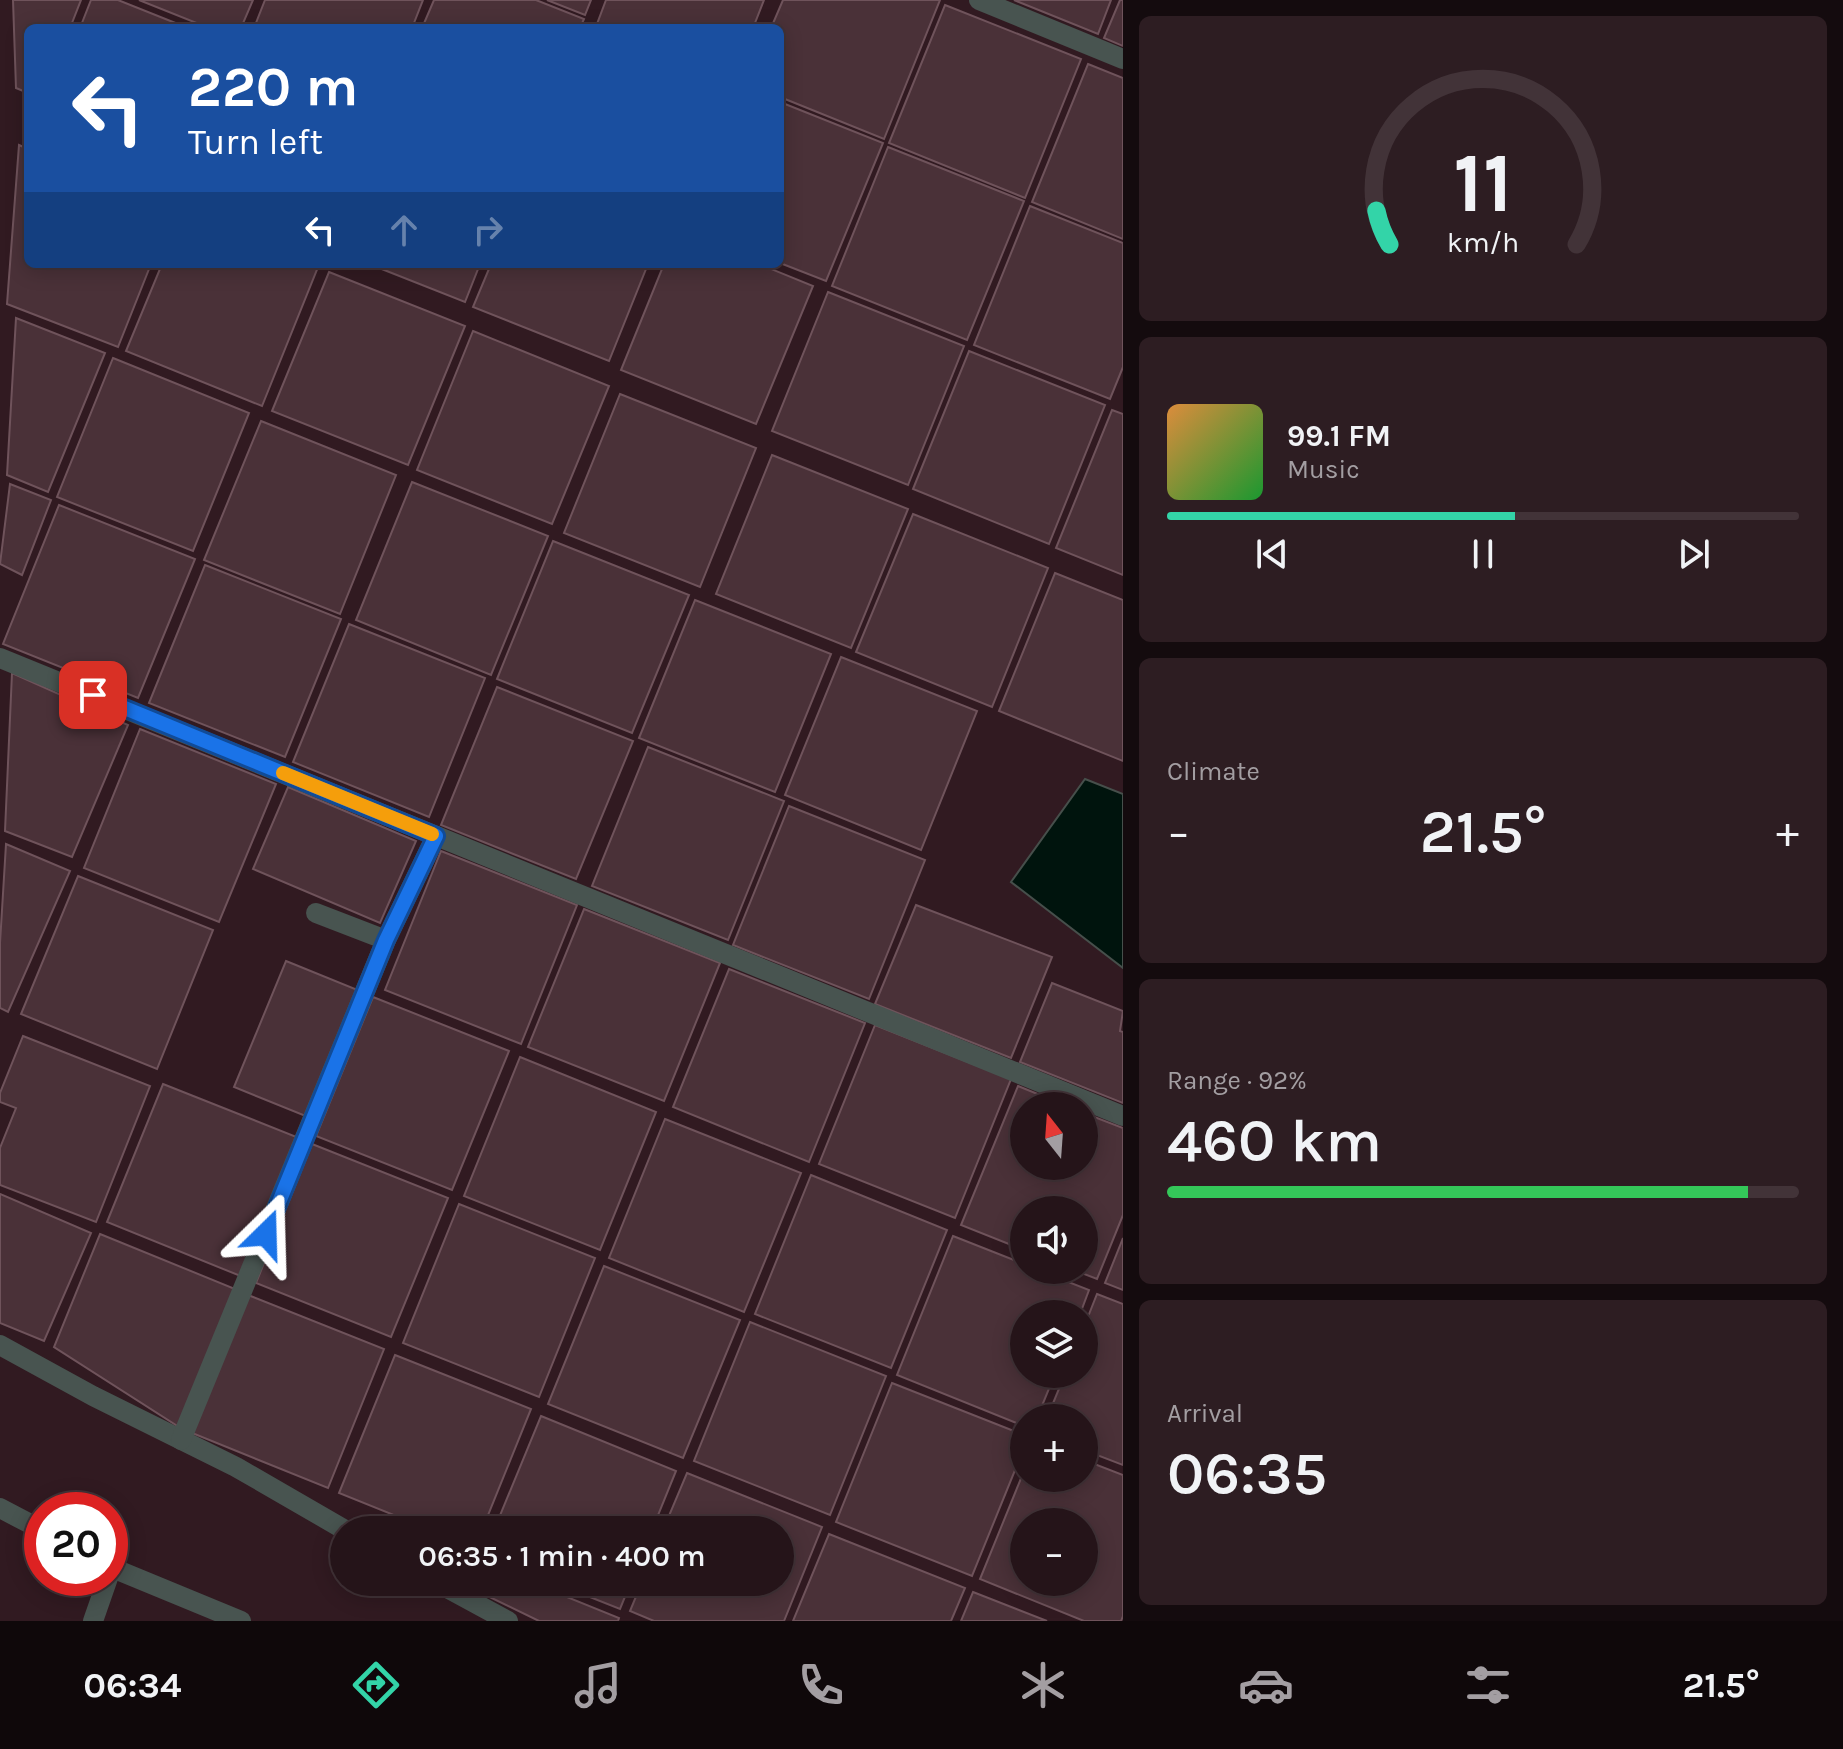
<!DOCTYPE html>
<meta charset="utf-8">
<style>
:root{--surface:#251419;--page:#2d1d22;--text:#f1f3f6;--muted:#a39ea2;--line:#423338;--accent:#33d4a8}
body{margin:0;font-family:Karla,sans-serif;background:var(--page);color:var(--text);height:100vh;display:flex;flex-direction:column;font-size:30px;white-space:nowrap}
*{box-sizing:border-box;margin:0}
p{font-size:26px;color:var(--muted)}
.icon{flex:none;width:44px;height:44px;fill:none;stroke:currentColor;stroke-width:2;stroke-linecap:round;stroke-linejoin:round}
.map{position:relative;flex:1;overflow:hidden}
.drawer{display:flex;flex-direction:column;gap:16px;padding:16px;background:#140b0e;width:720px}
.drawer>*{flex:none}
.hud{position:absolute;left:24px;top:24px;width:760px;height:244px;border-radius:12px;box-shadow:0 4px 20px #0003,0 0 0 2px var(--line);background:#1a4fa0;color:#fff;overflow:hidden}
.needle{width:52px;rotate:343deg}
.tools{position:absolute;left:1010px;top:1092px;display:grid;gap:16px}
.tools a{display:grid;place-items:center;width:88px;height:88px;border-radius:50%;background:var(--surface);box-shadow:0 4px 20px #0003,0 0 0 2px var(--line);font-size:40px}
.speed{position:absolute;left:24px;top:1492px;display:flex;gap:16px;font-size:40px;font-weight:700;text-align:center}
.speed>*{display:grid;place-content:center;width:104px;height:104px;border-radius:50%;background:var(--surface);box-shadow:0 4px 20px #0003,0 0 0 2px var(--line);line-height:1}
.speed .limit{border:12px solid #d22;background:#fff;color:#111}
.pin{position:absolute;display:grid;place-items:center;width:68px;height:68px;color:#fff;margin:-34px;border-radius:16px;box-shadow:0 4px 12px #0006}
.me{position:absolute;width:88px;margin:-44px;rotate:22deg;stroke-linejoin:round;filter:drop-shadow(0 0 6px #0008)}
.turn{display:flex;align-items:center;gap:28px;height:168px;padding:0 32px;font-size:36px}
.turn .icon{width:104px;height:104px;stroke-width:2.5}
.turn b{display:block;font-size:56px;line-height:68px}
.lanes{display:flex;align-items:center;height:76px;padding:0 32px;background:#0003;justify-content:center;gap:40px;direction:ltr}
.lanes .off{opacity:.35}
.big{font-size:60px;font-weight:600;line-height:1.1}
.drawer .tile{flex:1;display:flex;flex-direction:column;justify-content:center;gap:12px;min-width:0;padding:0 28px;border-radius:12px;background:var(--page)}
.drawer .dial{align-items:center;gap:0}
.dial svg{height:208px;overflow:visible;fill:none;stroke:var(--line);stroke-width:7;stroke-linecap:round;text-anchor:middle}
.dial text{fill:var(--text);stroke:none}
.song{display:flex;align-items:center;gap:24px}
.cover{width:96px;height:96px;border-radius:12px;background:linear-gradient(135deg,hsl(30 70% 55%),hsl(130 70% 35%))}
.played{height:8px;border-radius:4px;background:linear-gradient(90deg,var(--accent) 55%,var(--line) 55%)}
.keys{display:flex;justify-content:space-around;direction:ltr}
.heat{display:flex;justify-content:space-between;align-items:center;font-size:44px;direction:ltr}
.charge{height:12px;border-radius:6px;background:linear-gradient(90deg,#34c759 92%,var(--line) 0)}
.trip{position:absolute;left:330px;top:1516px;width:464px;height:80px;border-radius:40px;background:var(--surface);box-shadow:0 4px 20px #0003,0 0 0 2px var(--line);font-weight:600;line-height:80px;text-align:center}
.tab-bar{display:flex;height:128px;justify-content:space-around;align-items:center;background:#0f080a;color:var(--muted)}
.tab-bar .icon{width:56px;height:56px}
.tab-bar .selected{color:var(--accent)}
.tab-bar b{font-size:36px;color:var(--text)}
main{display:flex;flex:1;min-height:0}
.map>svg:first-child{display:block}
</style>
<main>
<div class="map">
<svg width="1123" height="1621" viewBox="0 0 1123 1621">
<rect width="100%" height="100%" fill="#311a21"/>
<path fill="#00140d" stroke="#464f4b" stroke-width="2" d="M1085 779 1123 794V968L1011 882Z"/>
<g fill="#4a3138" stroke="#6f535b" stroke-width="2" fill-rule="evenodd">
<path d="M13 0H81L70 28H28V93L16 88Z"/>
<path d="M91 0H118L188 28H80Z"/>
<path d="M139 0H253L241 28H209Z"/>
<path d="M265 0H423L412 28H254Z"/>
<path d="M434 0H536L584 19 580 28H422Z"/>
<path d="M547 0H591L585 15Z"/>
<path d="M606 0H764L753 28H607L597 24Z"/>
<path d="M783 0H940L884 139 780 97V28H771Z"/>
<path d="M1014 0H1111L1098 34Z"/>
<path d="M1120 0H1123V46L1104 38Z"/>
<path d="M945 5 1081 59 1025 198 889 143Z"/>
<path d="M1088 64 1123 78V239L1032 202Z"/>
<path d="M780 102 883 143 826 281 780 263Z"/>
<path d="M19 145 28 149V264H151L118 347 7 304Z"/>
<path d="M888 147 1024 201 967 340 832 286Z"/>
<path d="M1030 206 1123 243V367L1110 399 974 345Z"/>
<path d="M162 264H310L318 267 262 406 126 351Z"/>
<path d="M369 264H480L465 302Z"/>
<path d="M491 264H648L609 361 473 307Z"/>
<path d="M664 264H759L813 286 756 424 621 370Z"/>
<path d="M329 272 465 326 408 465 272 411Z"/>
<path d="M828 292 964 346 908 485 772 431Z"/>
<path d="M16 318 105 353 48 492 7 475Z"/>
<path d="M473 331 609 386 552 524 417 470Z"/>
<path d="M969 351 1105 405 1049 544 913 489Z"/>
<path d="M113 358 249 413 193 551 57 497Z"/>
<path d="M620 394 756 448 700 587 564 533Z"/>
<path d="M1112 410 1123 414V575L1056 548Z"/>
<path d="M261 421 396 475 340 614 204 560Z"/>
<path d="M772 455 908 509 851 648 716 594Z"/>
<path d="M412 482 548 536 491 675 356 620Z"/>
<path d="M10 484 51 500 22 575 0 564Z"/>
<path d="M59 505 195 559 138 698 3 644Z"/>
<path d="M913 514 1048 568 992 707 856 652Z"/>
<path d="M553 541 689 595 632 733 497 679Z"/>
<path d="M205 565 341 619 285 757 149 703Z"/>
<path d="M1055 573 1123 600V761L999 711Z"/>
<path d="M695 600 831 654 775 792 639 738Z"/>
<path d="M349 624 485 678 429 817 293 762Z"/>
<path d="M841 657 977 711 921 850 785 795Z"/>
<path d="M12 673 128 725 72 857 5 831Z"/>
<path d="M497 687 633 741 576 879 441 825Z"/>
<path d="M140 729 276 784 219 922 84 868Z"/>
<path d="M648 747 784 801 728 940 592 886Z"/>
<path d="M288 787 416 841 380 923 253 869Z"/>
<path d="M789 806 925 860 869 999 733 945Z"/>
<path d="M6 844 70 871 8 1012 0 1008V943Z"/>
<path d="M441 851 577 905 521 1044 385 990Z"/>
<path d="M78 876 213 930 157 1069 21 1014Z"/>
<path d="M916 905 1052 957 1011 1058 875 1004Z"/>
<path d="M584 909 720 963 664 1101 528 1047Z"/>
<path d="M286 961 360 991 308 1117 234 1087Z"/>
<path d="M729 969 865 1023 809 1162 673 1107Z"/>
<path d="M1052 983 1123 1011 1120 1031 1123 1032V1103L1020 1062Z"/>
<path d="M373 997 509 1051 452 1190 316 1136Z"/>
<path d="M875 1025 1011 1079 955 1218 819 1164Z"/>
<path d="M23 1036 150 1086 96 1222 0 1185V1148L16 1108 0 1102V1093Z"/>
<path d="M520 1057 656 1112 600 1250 464 1196Z"/>
<path d="M163 1084 299 1138 243 1277 107 1222Z"/>
<path d="M1018 1086 1067 1106H1024V1166H1084V1113L1123 1128V1215L1097 1279 1074 1270H1084V1210H1024V1250L961 1225Z"/>
<path d="M665 1119 801 1173 744 1312 609 1258Z"/>
<path d="M312 1144 448 1198 391 1337 256 1283Z"/>
<path d="M811 1175 947 1230 891 1368 755 1314Z"/>
<path d="M0 1194 91 1233 44 1341 0 1323Z"/>
<path d="M459 1204 595 1258 539 1397 403 1343Z"/>
<path d="M100 1234 235 1289 179 1427 54 1347Z"/>
<path d="M953 1236 1024 1264V1270H1038L1089 1290 1080 1314H1024V1374H1055L1037 1418H1024V1426L897 1375Z"/>
<path d="M1123 1238V1290L1105 1283Z"/>
<path d="M604 1266 740 1320 683 1458 548 1404Z"/>
<path d="M1097 1294 1123 1304V1465L1084 1450V1418H1047L1065 1374H1084V1327Z"/>
<path d="M248 1295 384 1349 328 1488 192 1433Z"/>
<path d="M750 1322 886 1376 830 1515 694 1461Z"/>
<path d="M395 1355 531 1409 482 1530H431L339 1493Z"/>
<path d="M892 1383 1024 1435V1448L972 1576 836 1522Z"/>
<path d="M541 1416 676 1471 652 1530H494Z"/>
<path d="M1084 1460 1123 1475V1616L1121 1621H1084L980 1579 1024 1471V1478H1084ZM1024 1522H1084V1582H1024Z"/>
<path d="M687 1473 822 1527 784 1621H654L630 1611 642 1582H780V1530H663Z"/>
<path d="M829 1534 965 1588 951 1621H793Z"/>
<path d="M476 1582H530L619 1618 618 1621H539L473 1589Z"/>
<path d="M552 1582H631L620 1609Z"/>
<path d="M973 1592 1047 1621H961Z"/>
</g>
<g fill="none" stroke-linecap="round" stroke-linejoin="round">
<g stroke="#485450" stroke-width="20">
<path d="M979 0 1123 59"/>
<path d="M0 658 1123 1116"/>
<path d="M316 913 386 940"/>
<path d="M0 1345 93 1396 236 1467 345 1530"/>
<path d="M181 1440 386 940 436 836"/>
<path d="M0 1508 42 1530"/>
<path d="M110 1567 241 1621"/>
<path d="M436 1582 508 1621"/>
<path d="M93 1621 108 1578"/>
</g>
</g>
<g fill="none" stroke-linecap="round" stroke-linejoin="round">
<defs>
<path id="route" d="M93 695 436 836 386 940 266 1234"/>
</defs>
<use href="#route" stroke="#114b97" stroke-width="20"/>
<use href="#route" stroke="#1a73e8" stroke-width="14"/>
<path stroke="#f59e0b" stroke-width="14" d="M283 773 432 834"/>
</g>
</svg>
<div class="tools">
<a><svg class="needle" viewBox="-14 -14 28 28"><path d="M0-13l5 13h-10z" fill="#e53935"/><path d="M0 13l5-13h-10z" fill="#a39ea2"/></svg></a>
<a><svg class="icon" aria-label="sound" viewBox="0 0 24 24"><path d="M4 9h4l5-4v14l-5-4H4zM17 9q2 3 0 6"/></svg></a>
<a><svg class="icon" aria-label="layers" viewBox="0 0 24 24"><path d="M12 4l9 5-9 5-9-5zM3 14l9 5 9-5"/></svg></a>
<a>+</a>
<a>−</a>
</div>
<div class="speed"><div class="limit">20</div></div>
<div class="pin" style="left:93px;top:695px;background:#d93025"><svg class="icon" aria-label="arrive" viewBox="0 0 24 24"><path d="M6 21V4h12l-3 4 3 4H6"/></svg></div>
<svg class="me" style="left:266px;top:1234px" viewBox="-20 -20 40 40"><path d="M0-17L14 15 0 8-14 15z" fill="#1a73e8" stroke="#fff" stroke-width="4"/></svg>
<div class="trip">06:35 · 1 min · 400 m</div>
<div class="hud">
<div class="turn"><svg class="icon" aria-label="left" viewBox="0 0 24 24"><path d="M17 20v-9H6M10 6l-5 5 5 5"/></svg><div><b>220 m</b>Turn left</div></div>
<div class="lanes"><svg class="icon" aria-label="left" viewBox="0 0 24 24"><path d="M17 20v-9H6M10 6l-5 5 5 5"/></svg><svg class="icon off" aria-label="ahead" viewBox="0 0 24 24"><path d="M12 20V5M6 11l6-6 6 6"/></svg><svg class="icon off" aria-label="right" viewBox="0 0 24 24"><path d="M7 20v-9h11M14 6l5 5-5 5"/></svg></div>
</div>
</div>
<section class="drawer">
<div class="tile dial"><svg viewBox="0 0 100 80">
<path d="M14 69A42 42 0 1 1 86 69"/>
<path d="M14 69A42 42 0 0 1 9 56" stroke="#33d4a8"/>
<text x="50" y="56" font-size="32" font-weight="700">11</text>
<text x="50" y="72" font-size="11">km/h</text>
</svg></div>
<div class="tile">
<div class="song"><i class="cover"></i><div><b>99.1 FM</b><p>Music</p></div></div>
<div class="played"></div>
<div class="keys"><svg class="icon" aria-label="previous" viewBox="0 0 24 24"><path d="M18 5L8 12l10 7zM5 5v14"/></svg><svg class="icon" aria-label="pause" viewBox="0 0 24 24"><path d="M8 5v14M16 5v14"/></svg><svg class="icon" aria-label="next" viewBox="0 0 24 24"><path d="M6 5l10 7-10 7zM19 5v14"/></svg></div>
</div>
<div class="tile"><p>Climate</p>
<div class="heat"><a>−</a><b class="big">21.5°</b><a>+</a></div>
</div>
<div class="tile"><p>Range · 92%</p><b class="big">460 km</b><div class="charge"></div></div>
<div class="tile"><p>Arrival</p><b class="big">06:35</b></div>
</section>
</main>
<nav class="tab-bar">
<b>06:34</b>
<svg class="icon selected" aria-label="directions" viewBox="0 0 24 24"><path d="M12 3l9 9-9 9-9-9zM9 14v-3h6M13 9l2 2-2 2"/></svg>
<svg class="icon" aria-label="music" viewBox="0 0 24 24"><path d="M9 18V5l10-2v13"/><circle cx="6" cy="18" r="3"/><circle cx="16" cy="16" r="3"/></svg>
<svg class="icon" aria-label="phone" viewBox="0 0 24 24"><path d="M5 4h4l2 5-3 2q2 4 5 5l2-3 5 2v4C11 20 4 13 5 4z"/></svg>
<svg class="icon" aria-label="climate" viewBox="0 0 24 24"><path d="M12 3v18M4 7l16 10M4 17L20 7"/></svg>
<svg class="icon" aria-label="car" viewBox="0 0 24 24"><path d="M5 17H2v-5l4-1 3-4h7l3 4 3 1v5h-3M9 17h6M6 11h13"/><circle cx="7" cy="17" r="2"/><circle cx="17" cy="17" r="2"/></svg>
<svg class="icon" aria-label="filters" viewBox="0 0 24 24"><path d="M4 7h16M4 17h16"/><circle cx="9" cy="7" r="2"/><circle cx="15" cy="17" r="2"/></svg>
<b>21.5°</b>
</nav>
